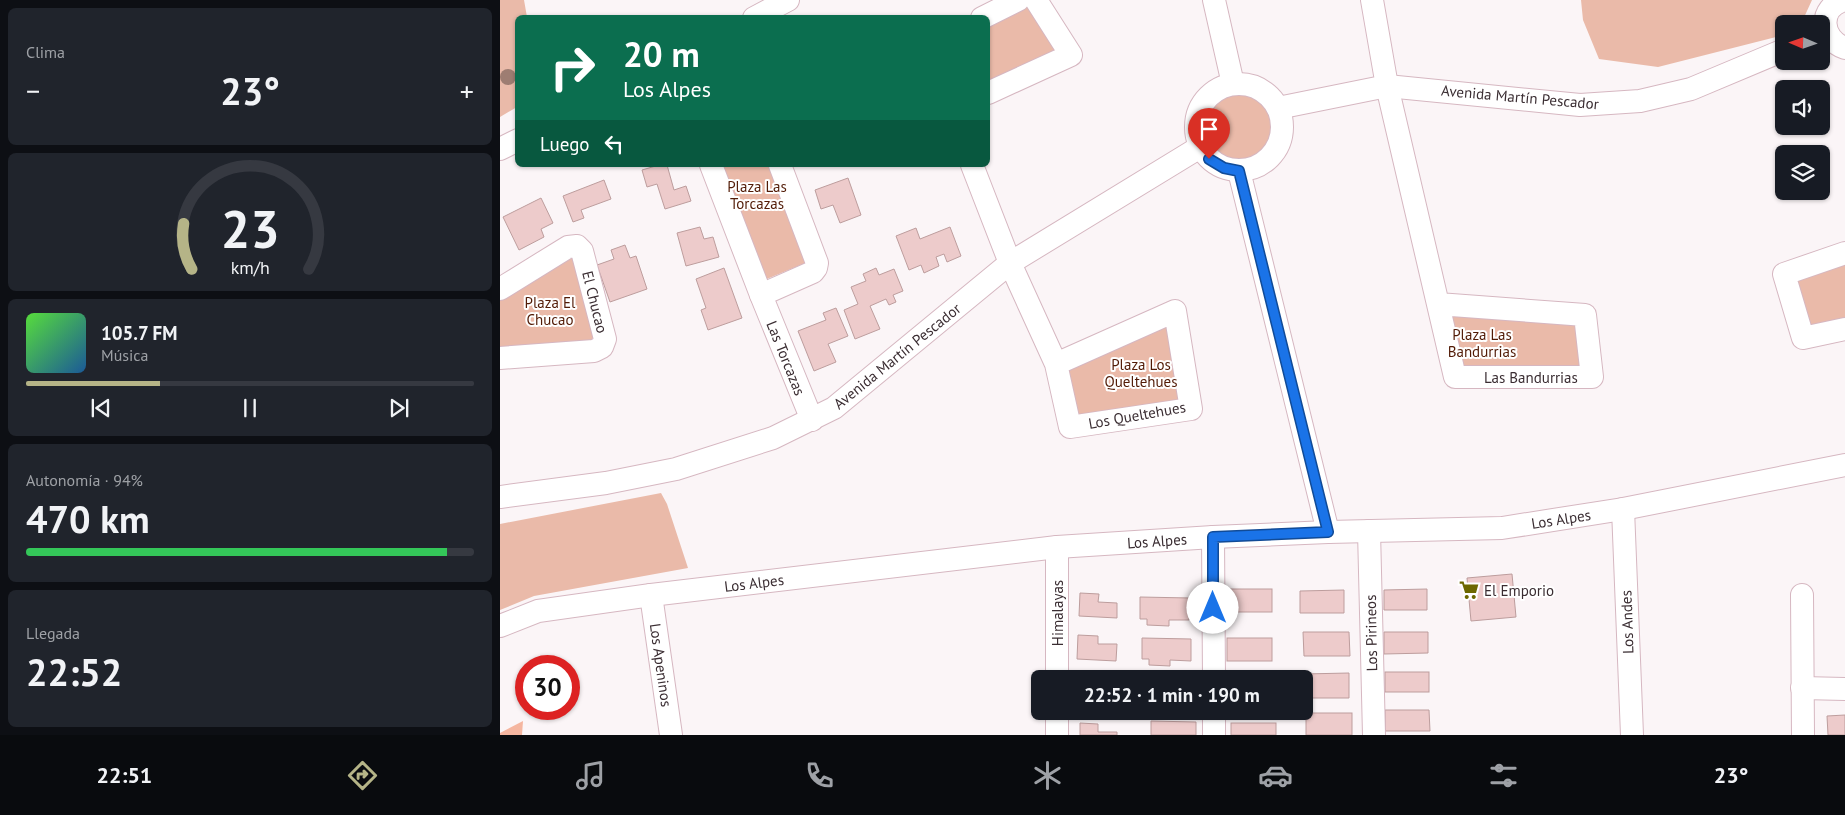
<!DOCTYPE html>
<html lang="es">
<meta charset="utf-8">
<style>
:root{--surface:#171b24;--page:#20242c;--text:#f1f3f6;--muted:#9ea1a6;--line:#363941;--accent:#b5b487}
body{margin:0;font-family:"PT Sans",sans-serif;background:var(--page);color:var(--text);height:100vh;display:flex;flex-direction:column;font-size:19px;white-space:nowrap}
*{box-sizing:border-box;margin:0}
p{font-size:16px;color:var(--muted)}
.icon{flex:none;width:28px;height:28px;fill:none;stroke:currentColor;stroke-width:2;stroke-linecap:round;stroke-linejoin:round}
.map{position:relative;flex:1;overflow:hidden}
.side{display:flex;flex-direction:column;gap:8px;padding:8px;background:#0d0f14;width:500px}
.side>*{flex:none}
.top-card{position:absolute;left:15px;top:15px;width:475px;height:152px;border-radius:8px;box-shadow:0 1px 4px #0004;background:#0b6e4f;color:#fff;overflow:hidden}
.needle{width:32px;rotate:272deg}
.controls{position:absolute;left:1275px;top:15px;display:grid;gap:10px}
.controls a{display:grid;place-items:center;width:55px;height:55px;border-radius:8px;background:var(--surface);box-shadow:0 1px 4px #0004;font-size:25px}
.speed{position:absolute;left:15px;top:655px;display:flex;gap:10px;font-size:25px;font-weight:700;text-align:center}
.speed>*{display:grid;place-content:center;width:65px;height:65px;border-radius:50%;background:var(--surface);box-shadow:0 1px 4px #0004;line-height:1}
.speed .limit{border:8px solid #d22;background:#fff;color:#111}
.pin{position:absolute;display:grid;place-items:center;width:42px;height:42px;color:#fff;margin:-51px -21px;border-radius:50% 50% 50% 0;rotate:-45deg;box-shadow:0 0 5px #0007}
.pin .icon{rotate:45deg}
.me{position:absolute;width:55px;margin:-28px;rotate:0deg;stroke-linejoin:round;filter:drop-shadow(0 0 4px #0008)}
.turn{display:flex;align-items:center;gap:18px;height:105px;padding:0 25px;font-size:22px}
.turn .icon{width:65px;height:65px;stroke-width:2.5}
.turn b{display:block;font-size:35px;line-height:42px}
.then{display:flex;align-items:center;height:48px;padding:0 25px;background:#0003;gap:10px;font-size:19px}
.big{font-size:38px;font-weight:700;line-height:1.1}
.side .widget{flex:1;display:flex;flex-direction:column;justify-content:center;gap:8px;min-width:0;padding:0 18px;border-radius:8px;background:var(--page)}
.side .dial{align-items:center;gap:0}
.dial svg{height:130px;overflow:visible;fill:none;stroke:var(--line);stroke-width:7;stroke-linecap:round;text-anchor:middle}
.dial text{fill:var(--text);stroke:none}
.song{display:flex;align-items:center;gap:15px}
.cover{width:60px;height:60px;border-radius:8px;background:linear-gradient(135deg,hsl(110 70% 55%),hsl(210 70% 35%))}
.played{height:5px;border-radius:2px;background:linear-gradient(90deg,var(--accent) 30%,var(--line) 30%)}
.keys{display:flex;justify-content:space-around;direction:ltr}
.heat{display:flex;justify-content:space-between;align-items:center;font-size:28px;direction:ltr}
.charge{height:8px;border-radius:4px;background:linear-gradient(90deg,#34c759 94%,var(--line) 0)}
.trip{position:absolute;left:531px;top:670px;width:282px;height:50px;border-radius:8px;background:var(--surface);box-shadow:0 1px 4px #0004;font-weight:700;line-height:50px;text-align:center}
.dock{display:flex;height:80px;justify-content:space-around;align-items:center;background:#090b0e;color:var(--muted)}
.dock .icon{width:35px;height:35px}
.dock .on{color:var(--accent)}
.dock b{font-size:22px;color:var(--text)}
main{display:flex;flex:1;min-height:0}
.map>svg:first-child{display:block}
</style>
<main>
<section class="side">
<div class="widget"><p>Clima</p>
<div class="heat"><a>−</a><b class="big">23°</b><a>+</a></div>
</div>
<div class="widget dial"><svg viewBox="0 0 100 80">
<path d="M14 69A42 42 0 1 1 86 69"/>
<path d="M14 69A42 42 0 0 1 9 41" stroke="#b5b487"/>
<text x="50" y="56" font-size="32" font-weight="700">23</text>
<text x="50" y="72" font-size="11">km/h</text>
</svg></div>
<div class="widget">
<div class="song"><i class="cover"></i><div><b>105.7 FM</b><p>Música</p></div></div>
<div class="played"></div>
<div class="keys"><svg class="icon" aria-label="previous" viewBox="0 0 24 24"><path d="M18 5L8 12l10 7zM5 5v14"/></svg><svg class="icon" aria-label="pause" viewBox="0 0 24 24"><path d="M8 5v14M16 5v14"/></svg><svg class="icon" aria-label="next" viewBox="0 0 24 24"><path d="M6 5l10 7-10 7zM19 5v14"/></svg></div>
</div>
<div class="widget"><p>Autonomía · 94%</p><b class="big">470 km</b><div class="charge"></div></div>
<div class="widget"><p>Llegada</p><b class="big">22:52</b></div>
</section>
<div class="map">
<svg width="1345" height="735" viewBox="0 0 1345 735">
<rect width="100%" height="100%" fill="#fbf5f7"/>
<g fill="#eabaa9">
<path d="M0 0H24L27 17 18 18 17 107 0 117Z"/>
<path d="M524 0 567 53 488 90V18Z"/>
<path d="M1081 0H1312L1301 24H1284V35L1158 67 1099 59 1083 20Z"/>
<circle cx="739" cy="127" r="40"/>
<path d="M217 165H275L310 261 262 281Z"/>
<path d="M77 255 96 334 88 344 0 352V298L67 256Z"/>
<path d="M1345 257V323L1307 332 1288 275Z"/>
<path d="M946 312 1079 322 1084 371 960 370Z"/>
<path d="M673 315 688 406 572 423 560 366Z"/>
<path d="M161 493 167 504 188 568 34 596 0 610V524Z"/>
</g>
<path fill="#f5b6a0" d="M23 721 22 735H0V733Z"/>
<g fill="#edcbcb" stroke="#bd9d9d">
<path d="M159 165H167L174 190 186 186 191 201 165 209 157 184 147 187 142 170Z"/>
<path d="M348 178 361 215 340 223 333 205 321 209 315 190Z"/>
<path d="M104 180 111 199 81 210 84 218 73 222 63 196Z"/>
<path d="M41 198 53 223 41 229 44 237 19 250 3 217Z"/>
<path d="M200 227 204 239 213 237 219 257 186 266 177 233Z"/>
<path d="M450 227 461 256 447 262 444 254 436 257 439 266 424 273 421 265 409 270 396 236 416 228 420 239Z"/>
<path d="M125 245 130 258 136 256 147 289 110 302 97 265 114 259 111 250Z"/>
<path d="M224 268 242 318 208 330 201 310 206 308 196 279Z"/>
<path d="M376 268 379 275 394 269 403 291 393 295 396 302 389 305 386 299 370 306 380 329 355 339 344 310 358 304 351 287 366 281 363 274Z"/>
<path d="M336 308 348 336 328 344 336 362 314 371 298 331 326 320 323 313Z"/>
<path d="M1012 574 1016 617 971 621 967 578Z"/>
<rect x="727" y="589" width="45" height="23"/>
<path d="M927 589V610H884V590Z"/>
<path d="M844 590V613H800V591Z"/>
<path d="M580 593 599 594 598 602 617 603V618L579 616Z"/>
<path d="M640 597 690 598 689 620H669V626L647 625V619H640Z"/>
<path d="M803 632H849L850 656H804Z"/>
<path d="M884 632H928V653L884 654Z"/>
<path d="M578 635 598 636V644H617L616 661 577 659Z"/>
<path d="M642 638 691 639V661L670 660V666L649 665V659H642Z"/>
<rect x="727" y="638" width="45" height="23"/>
<rect x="885" y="672" width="44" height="20"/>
<path d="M849 673V698H805V679H803V674Z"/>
<path d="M885 710H929L930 731H885Z"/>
<rect x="806" y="713" width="46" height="22"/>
<path d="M1345 715V735H1328L1327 716Z"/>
<path d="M651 721 696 722V735H651Z"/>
<path d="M580 723 598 724V732H617V735H580Z"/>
<rect x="731" y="723" width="45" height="12"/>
</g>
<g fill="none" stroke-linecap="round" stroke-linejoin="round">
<defs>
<g id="minor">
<path d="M714 0 733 84"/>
<path d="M872 0 887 86 955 377H1092L1085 315 938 304"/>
<path d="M1345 0C1318 7 1320 39 1345 48"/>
<path d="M254 18 288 0"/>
<path d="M482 18 518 0"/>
<circle cx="739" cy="127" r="43"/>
<path d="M488 93 571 55 536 0"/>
<path d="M778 108 887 86 1080 105 1140 101 1191 89 1284 50"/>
<path d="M0 149 18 140"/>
<path d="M211 165 261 295 312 420"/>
<path d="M472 165 510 263 556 364 570 427 691 409 675 311 556 364"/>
<path d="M739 171 828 532"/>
<path d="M1345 253 1284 274 1303 338 1345 329"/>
<path d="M0 289 68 247 77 246 82 251 105 339 102 347 94 351 0 358"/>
<path d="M261 295 313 272 316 268 317 263 280 165"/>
<path d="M0 497 106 483 176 469 273 438 334 408 510 263 700 147"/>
<path d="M1123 509 1132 735"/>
<path d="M869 531 874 735"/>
<path d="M713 537 714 679"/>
<path d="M557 547V679"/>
<path d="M151 595 171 735"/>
<path d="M1302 595 1303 735"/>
<path d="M0 626 38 611 151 595 557 547 713 537 828 532 1002 528 1123 509 1345 465"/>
<path d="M1302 688 1345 689"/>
<path d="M557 711V735"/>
<path d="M714 711V735"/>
</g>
</defs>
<use href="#minor" stroke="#d6b7c1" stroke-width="24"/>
<use href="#minor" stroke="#fff" stroke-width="22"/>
</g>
<circle fill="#9e7d72" cx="8" cy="77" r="8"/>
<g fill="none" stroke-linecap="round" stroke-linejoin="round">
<defs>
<path id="route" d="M709 159 724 168 739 171 828 532 713 537V608"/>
</defs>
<use href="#route" stroke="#114b97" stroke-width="12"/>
<use href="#route" stroke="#1a73e8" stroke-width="9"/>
</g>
<defs>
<symbol id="supermarket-bare" viewBox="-9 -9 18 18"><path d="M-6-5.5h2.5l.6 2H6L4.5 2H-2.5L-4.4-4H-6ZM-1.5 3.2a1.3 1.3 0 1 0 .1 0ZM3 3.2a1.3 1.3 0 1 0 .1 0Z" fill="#6c6800" stroke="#fff" stroke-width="2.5" paint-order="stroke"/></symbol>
</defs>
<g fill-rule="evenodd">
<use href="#supermarket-bare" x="955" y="576" width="28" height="28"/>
</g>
<g text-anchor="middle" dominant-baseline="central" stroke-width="4" stroke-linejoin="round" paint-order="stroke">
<g font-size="15" fill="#3a2d32" stroke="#fff">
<text transform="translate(1020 97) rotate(5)">Avenida Martín Pescador</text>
<text transform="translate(95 302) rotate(76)">El Chucao</text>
<text transform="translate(397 356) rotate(-39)">Avenida Martín Pescador</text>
<text transform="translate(286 358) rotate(68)">Las Torcazas</text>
<text x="1031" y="377">Las Bandurrias</text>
<text transform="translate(637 415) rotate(-10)">Los Queltehues</text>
<text transform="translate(1061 519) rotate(-9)">Los Alpes</text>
<text transform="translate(657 541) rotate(-4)">Los Alpes</text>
<text transform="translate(254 583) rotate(-7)">Los Alpes</text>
<text transform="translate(557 613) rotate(-90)">Himalayas</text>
<text transform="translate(1127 622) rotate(-92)">Los Andes</text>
<text transform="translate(871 633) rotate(-91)">Los Pirineos</text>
<text transform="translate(161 665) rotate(82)">Los Apeninos</text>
</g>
<g font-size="15" fill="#521b06" stroke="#fff">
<text x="257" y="186">Plaza Las<tspan x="257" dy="17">Torcazas</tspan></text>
<text x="50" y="302">Plaza El<tspan x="50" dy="17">Chucao</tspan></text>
<text x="982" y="334">Plaza Las<tspan x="982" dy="17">Bandurrias</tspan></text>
<text x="641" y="364">Plaza Los<tspan x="641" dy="17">Queltehues</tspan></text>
</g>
<g font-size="15" fill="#3a2d32" stroke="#fff" text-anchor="start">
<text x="984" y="590">El Emporio</text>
</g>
</g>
</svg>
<div class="controls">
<a><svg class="needle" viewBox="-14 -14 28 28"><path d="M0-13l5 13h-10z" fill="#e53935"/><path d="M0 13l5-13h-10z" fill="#9ea1a6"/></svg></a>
<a><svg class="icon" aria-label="sound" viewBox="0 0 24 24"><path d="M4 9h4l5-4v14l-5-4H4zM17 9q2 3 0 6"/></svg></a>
<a><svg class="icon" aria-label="layers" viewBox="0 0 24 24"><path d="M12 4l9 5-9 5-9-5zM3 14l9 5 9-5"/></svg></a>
</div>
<div class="speed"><div class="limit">30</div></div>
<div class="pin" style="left:709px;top:159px;background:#d93025"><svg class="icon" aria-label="arrive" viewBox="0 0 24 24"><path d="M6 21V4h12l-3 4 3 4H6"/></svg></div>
<svg class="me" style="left:713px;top:608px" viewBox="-20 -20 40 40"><circle r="19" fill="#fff"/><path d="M0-13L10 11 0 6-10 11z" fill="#1a73e8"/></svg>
<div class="trip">22:52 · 1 min · 190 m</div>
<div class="top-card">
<div class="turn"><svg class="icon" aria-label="right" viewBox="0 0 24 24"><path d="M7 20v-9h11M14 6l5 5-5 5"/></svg><div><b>20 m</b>Los Alpes</div></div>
<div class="then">Luego<svg class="icon" aria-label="left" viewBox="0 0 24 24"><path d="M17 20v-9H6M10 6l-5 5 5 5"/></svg></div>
</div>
</div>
</main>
<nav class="dock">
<b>22:51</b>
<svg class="icon on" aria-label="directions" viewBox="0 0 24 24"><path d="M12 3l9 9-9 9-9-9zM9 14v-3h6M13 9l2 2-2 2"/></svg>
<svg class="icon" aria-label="music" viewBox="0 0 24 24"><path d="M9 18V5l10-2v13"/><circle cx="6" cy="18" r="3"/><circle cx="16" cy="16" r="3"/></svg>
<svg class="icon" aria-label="phone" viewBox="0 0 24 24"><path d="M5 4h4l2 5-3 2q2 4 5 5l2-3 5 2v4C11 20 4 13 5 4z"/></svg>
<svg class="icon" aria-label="climate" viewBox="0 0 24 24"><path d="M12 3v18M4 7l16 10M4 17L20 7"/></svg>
<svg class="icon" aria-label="car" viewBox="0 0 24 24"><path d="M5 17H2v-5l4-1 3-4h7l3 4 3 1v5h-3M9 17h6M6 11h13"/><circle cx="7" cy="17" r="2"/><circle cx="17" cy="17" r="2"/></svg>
<svg class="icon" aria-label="filters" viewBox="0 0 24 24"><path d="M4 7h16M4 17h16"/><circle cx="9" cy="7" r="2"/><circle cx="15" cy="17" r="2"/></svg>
<b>23°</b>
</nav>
